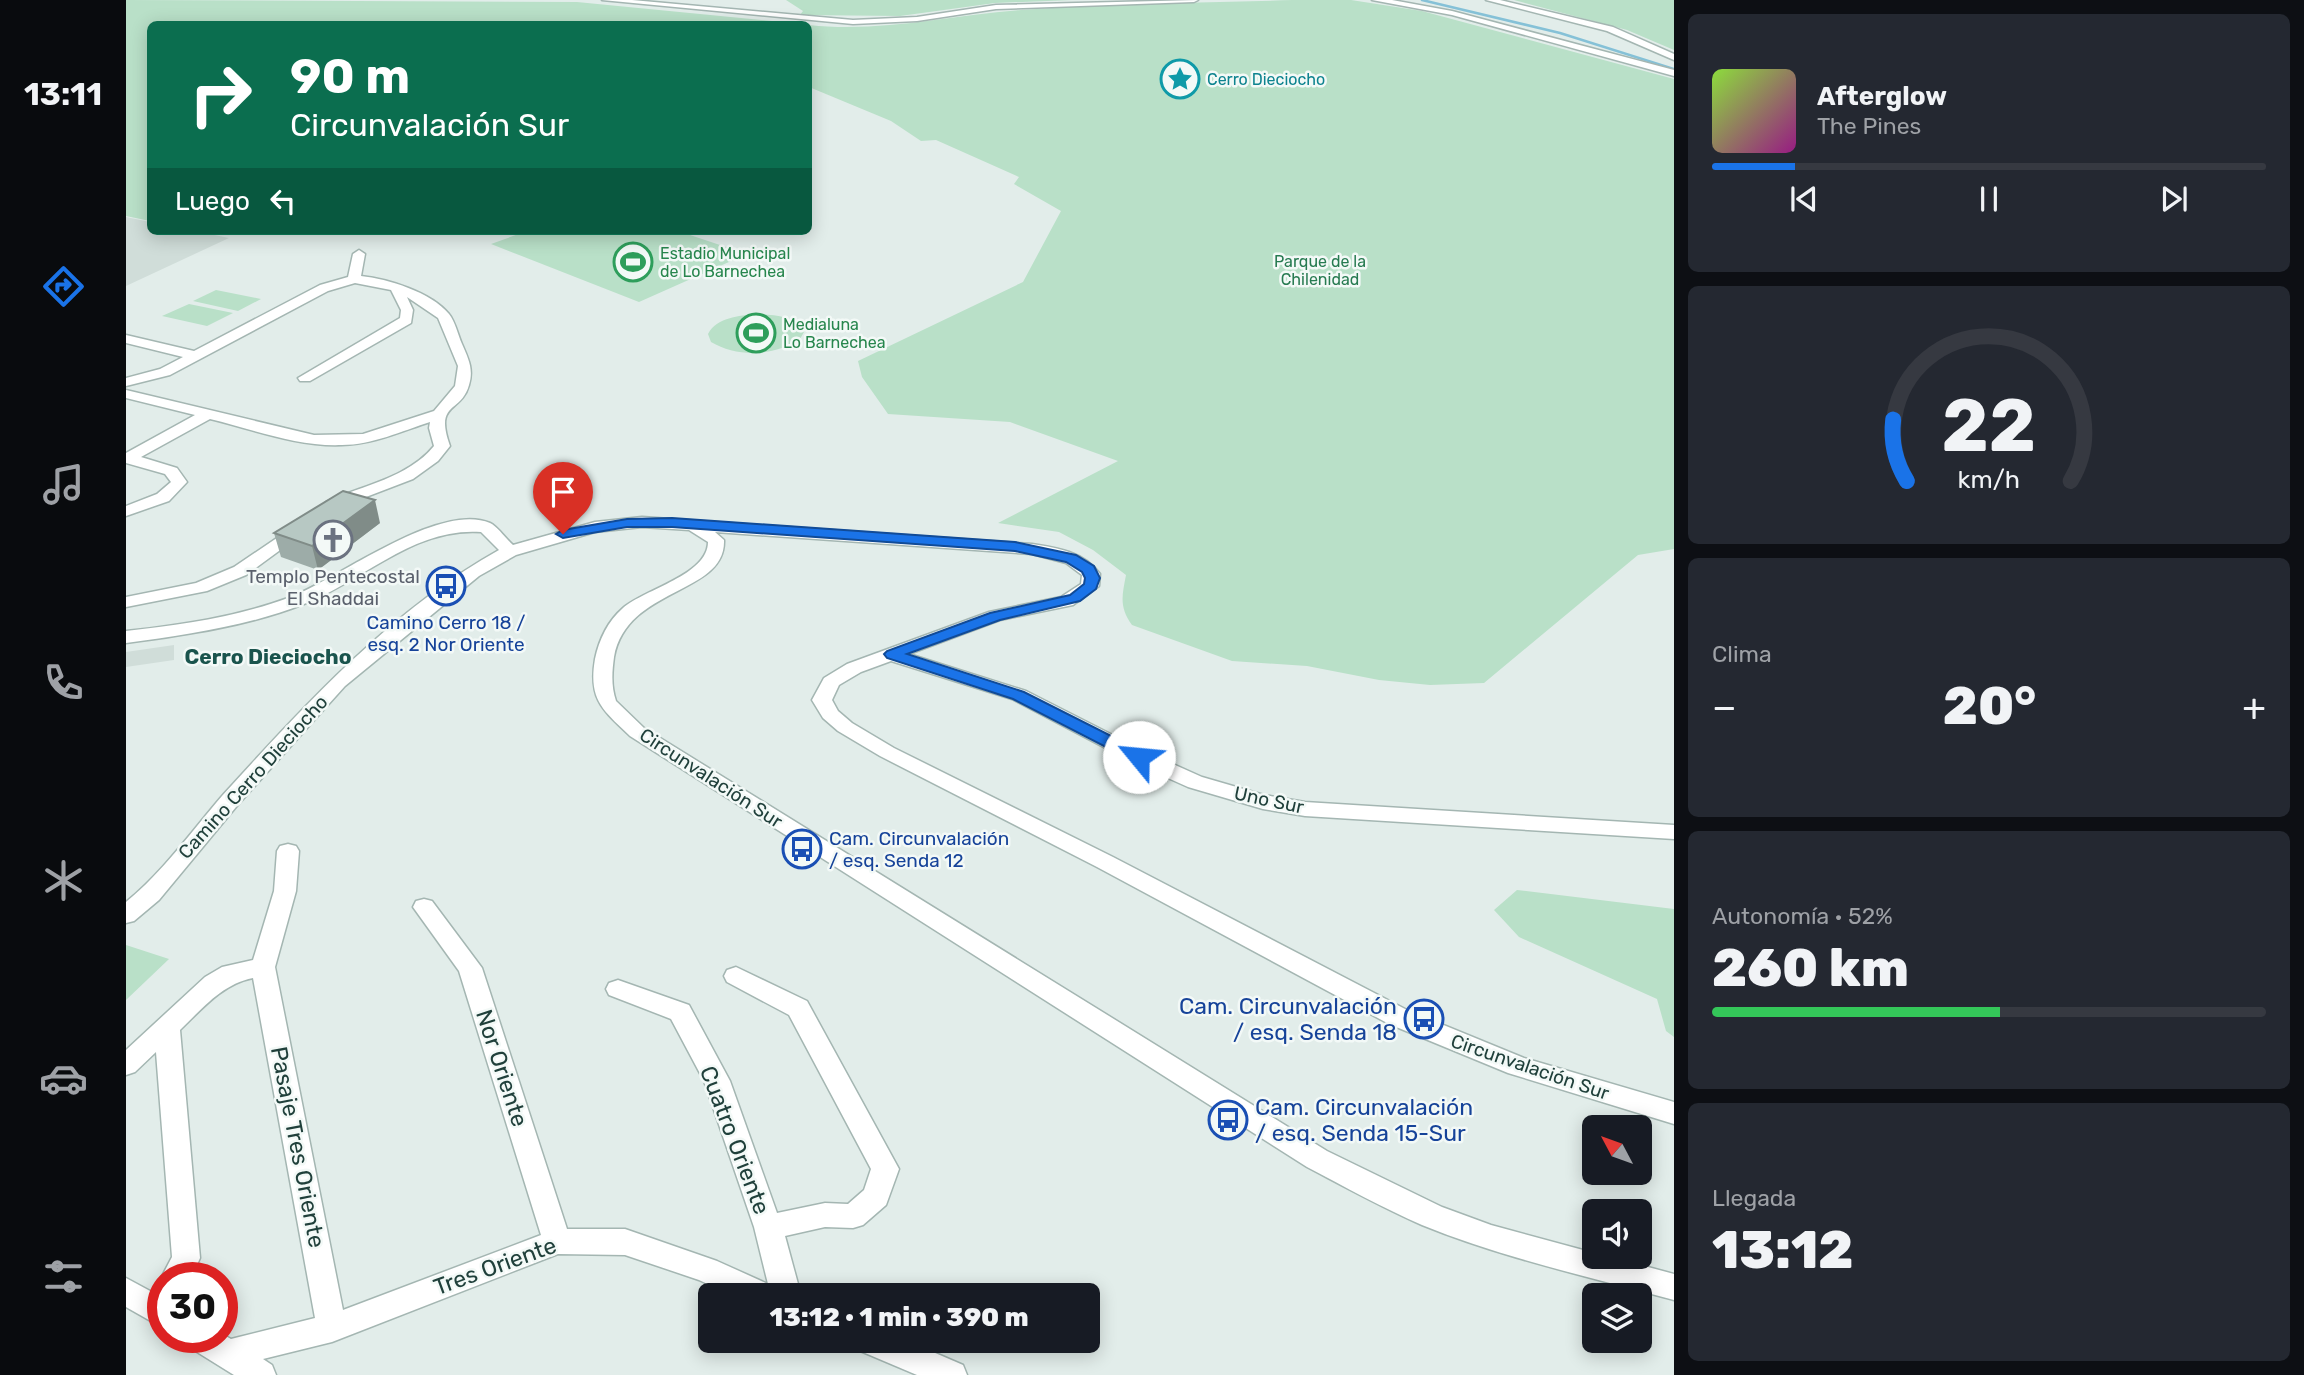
<!DOCTYPE html>
<html lang="es">
<meta charset="utf-8">
<style>
:root{--surface:#171b24;--page:#242831;--text:#f1f3f6;--muted:#9ea1a6;--line:#363941;--accent:#1a73e8}
body{margin:0;font-family:Rubik,sans-serif;background:var(--page);color:var(--text);height:100vh;display:flex;flex-direction:column;font-size:26px;white-space:nowrap}
*{box-sizing:border-box;margin:0}
p{font-size:23px;color:var(--muted)}
.icon{flex:none;width:38px;height:38px;fill:none;stroke:currentColor;stroke-width:2;stroke-linecap:round;stroke-linejoin:round}
.map{position:relative;flex:1;overflow:hidden}
.details{display:flex;flex-direction:column;gap:14px;padding:14px;background:#0d0f14;width:630px}
.details>*{flex:none}
.banner{position:absolute;left:21px;top:21px;width:665px;height:214px;border-radius:10px;box-shadow:0 4px 18px #0003;background:#0b6e4f;color:#fff;overflow:hidden}
.needle{width:46px;rotate:311deg}
.buttons{position:absolute;left:1456px;top:1115px;display:grid;gap:14px}
.buttons a{display:grid;place-items:center;width:70px;height:70px;border-radius:10px;background:var(--surface);box-shadow:0 4px 18px #0003;font-size:35px}
.speed{position:absolute;left:21px;top:1262px;display:flex;gap:14px;font-size:35px;font-weight:700;text-align:center}
.speed>*{display:grid;place-content:center;width:91px;height:91px;border-radius:50%;background:var(--surface);box-shadow:0 4px 18px #0003;line-height:1}
.speed .limit{border:10px solid #d22;background:#fff;color:#111}
.pin{position:absolute;display:grid;place-items:center;width:60px;height:60px;color:#fff;margin:-72px -30px;border-radius:50% 50% 50% 0;rotate:-45deg;box-shadow:0 0 7px #0007}
.pin .icon{rotate:45deg}
.me{position:absolute;width:77px;margin:-38px;rotate:298deg;stroke-linejoin:round;filter:drop-shadow(0 0 5px #0008)}
.turn{display:flex;align-items:center;gap:24px;height:147px;padding:0 28px;font-size:32px}
.turn .icon{width:91px;height:91px;stroke-width:2.5}
.turn b{display:block;font-size:49px;line-height:60px}
.then{display:flex;align-items:center;height:66px;padding:0 28px;background:#0003;gap:14px;font-size:26px}
.big{font-size:52px;font-weight:800;line-height:1.1}
.details .tile{flex:1;display:flex;flex-direction:column;justify-content:center;gap:10px;min-width:0;padding:0 24px;border-radius:10px;background:var(--page)}
.details .dial{align-items:center;gap:0}
.dial svg{height:182px;overflow:visible;fill:none;stroke:var(--line);stroke-width:7;stroke-linecap:round;text-anchor:middle}
.dial text{fill:var(--text);stroke:none}
.song{display:flex;align-items:center;gap:21px}
.cover{width:84px;height:84px;border-radius:10px;background:linear-gradient(135deg,hsl(90 70% 55%),hsl(310 70% 35%))}
.played{height:7px;border-radius:4px;background:linear-gradient(90deg,var(--accent) 15%,var(--line) 15%)}
.keys{display:flex;justify-content:space-around;direction:ltr}
.heat{display:flex;justify-content:space-between;align-items:center;font-size:38px;direction:ltr}
.charge{height:10px;border-radius:5px;background:linear-gradient(90deg,#34c759 52%,var(--line) 0)}
.trip{position:absolute;left:572px;top:1283px;width:402px;height:70px;border-radius:10px;background:var(--surface);box-shadow:0 4px 18px #0003;font-weight:800;line-height:70px;text-align:center}
main{display:flex;flex:1;min-height:0}
.menu{display:flex;flex-direction:column;width:126px;justify-content:space-around;align-items:center;background:#090b0e;color:var(--muted)}
.menu .icon{width:49px;height:49px}
.menu .active{color:var(--accent)}
.menu b{font-size:32px;color:var(--text)}
.map>svg:first-child{display:block}
</style>
<main>
<nav class="menu">
<b>13:11</b>
<svg class="icon active" aria-label="directions" viewBox="0 0 24 24"><path d="M12 3l9 9-9 9-9-9zM9 14v-3h6M13 9l2 2-2 2"/></svg>
<svg class="icon" aria-label="music" viewBox="0 0 24 24"><path d="M9 18V5l10-2v13"/><circle cx="6" cy="18" r="3"/><circle cx="16" cy="16" r="3"/></svg>
<svg class="icon" aria-label="phone" viewBox="0 0 24 24"><path d="M5 4h4l2 5-3 2q2 4 5 5l2-3 5 2v4C11 20 4 13 5 4z"/></svg>
<svg class="icon" aria-label="climate" viewBox="0 0 24 24"><path d="M12 3v18M4 7l16 10M4 17L20 7"/></svg>
<svg class="icon" aria-label="car" viewBox="0 0 24 24"><path d="M5 17H2v-5l4-1 3-4h7l3 4 3 1v5h-3M9 17h6M6 11h13"/><circle cx="7" cy="17" r="2"/><circle cx="17" cy="17" r="2"/></svg>
<svg class="icon" aria-label="filters" viewBox="0 0 24 24"><path d="M4 7h16M4 17h16"/><circle cx="9" cy="7" r="2"/><circle cx="15" cy="17" r="2"/></svg>
</nav>
<div class="map">
<svg width="1548" height="1375" viewBox="0 0 1548 1375">
<rect width="100%" height="100%" fill="#e2edea"/>
<g fill="#d0ddd9">
<path d="M0 217 24 222V231H69L103 238 0 286Z"/>
<path d="M48 645V660L0 667V652Z"/>
</g>
<g fill="#b9e0c8">
<path d="M0 0 451 2 676 24H24V221L0 216Z"/>
<path d="M660 0H946L869 3 774 16 674 15 677 11Z"/>
<path d="M1167 0H1225L1296 11 1548 79V549L1512 555 1358 683 1304 685 1253 680 1181 666 1106 661 1006 625C993 607 996 596 1000 575L967 550 933 532 872 523 992 461 884 422 762 414 736 377 732 361 897 282 935 211 888 184 893 177 810 140 795 141 765 121 683 87V25C754 33 824 15 895 10 985 3 1077 3 1167 0Z"/>
<path d="M1388 0H1548V50L1501 30Z"/>
<path d="M401 231H552L621 254 513 302 365 244Z"/>
<path d="M90 290 135 299 112 311 67 301Z"/>
<path d="M63 304 107 313 81 326 36 316Z"/>
<path d="M630 314C647 315 668 315 678 332L674 339C648 356 612 358 585 342L582 334C591 317 613 316 630 314Z"/>
<path d="M1391 890 1548 909V1037L1540 1031 1531 999 1393 937 1368 910Z"/>
<path d="M0 945 43 959 0 1000Z"/>
</g>
<g fill="none" stroke-linecap="round" stroke-linejoin="round">
<path stroke="#85c1d7" stroke-width="2.5" d="M1296 0 1434 33 1548 69"/>
<defs>
<g id="street">
<path d="M476 0H506L727 20 791 17 870 5 1072 0 1068 2 870 9 791 21 727 24Z"/>
<path d="M1246 0H1266L1326 11 1548 70V76L1326 15Z"/>
<path d="M1360 0H1374L1487 27 1548 54V60L1481 31Z"/>
<path d="M233 250 239 254 235 276C262 279 305 292 323 314 329 321 332 335 336 344 342 358 348 369 343 385 335 414 308 401 324 446L312 461 287 479 206 510 198 505 200 502C237 485 282 478 308 446L303 428 304 422C276 431 246 445 216 445 172 447 126 429 84 419L15 457 51 468 61 482 43 501 0 516V506L31 494 45 482 39 474 0 463V453L69 415 0 398V390L188 435 237 434 308 411 329 386 332 366 312 318 281 297 287 310 285 323 184 381H174L172 378 274 318 275 310 265 290 229 283 202 291 44 375 0 386V378L34 369 57 357 0 343V335L68 351 194 285 222 277 227 254Z"/>
<path d="M516 517 906 544C932 548 958 552 974 574L973 586 947 605 874 620 783 654 900 691 1020 752 1076 777 1138 795 1179 802 1548 825V839L1179 816 1137 809 1062 787 1006 762 886 699 765 661 735 672 713 685 706 700 712 711 726 723 768 748 987 857 1281 1010 1398 1058 1548 1102V1124L1382 1073 1263 1024 971 867 754 756 712 731 697 718 686 700 698 678 721 664 863 612 935 597 955 584 956 575 940 563 906 554 589 532 598 540C600 595 501 586 488 657 486 672 485 686 490 701L518 728 1201 1151 1316 1207 1365 1225 1468 1253V1256H1481L1548 1274V1300C1464 1277 1377 1258 1296 1225 1257 1208 1219 1187 1181 1167L504 736C477 710 462 700 469 659 473 640 482 621 497 608 519 589 582 575 582 542L563 530 516 527 469 532 390 555 353 576 219 686 110 807 33 900 8 921 0 923V902C37 872 65 832 96 796 179 705 264 611 373 550L355 532C288 527 237 581 178 604 122 626 60 635 0 643V631C55 625 110 617 162 598 211 580 313 501 364 523 371 526 380 539 387 545L469 522Z"/>
<path d="M170 525 178 530 176 534 120 575 81 591 0 607V597L70 583 108 567Z"/>
<path d="M162 844 170 846 173 851 170 891 149 967 217 1310 415 1235 333 971 287 907 290 901 298 899 306 901 356 968 441 1229H499L591 1261 642 1284 628 1227 578 1081 545 1019 483 995 480 989 483 983 492 980 563 1005 604 1081 651 1213 699 1203 722 1204 738 1190 745 1169 663 1015 601 982 598 976 601 970 610 967 681 1001 773 1169 760 1205 737 1225 727 1228 699 1227 659 1236 675 1295H605L573 1280 499 1255 432 1254 206 1342 137 1359 146 1365 150 1375H108L63 1347 59 1337H96V1334L105 1339 189 1318 127 978C96 984 76 1009 54 1030L74 1258 65 1278H37V1281L35 1278 46 1257 30 1052 9 1072 0 1075V1050L79 977 96 967 127 960 148 891 151 851 154 846Z"/>
<path d="M0 1278 37 1298V1328L0 1307Z"/>
<path d="M728 1340H779L837 1365 841 1375H791L732 1350Z"/>
</g>
</defs>
<use href="#street" stroke="#a4b6b2" stroke-width="3"/>
<use href="#street" fill="#fff" fill-rule="evenodd"/>
</g>
<path fill="#9daca8" d="M254 523 192 570 155 557 148 533Z"/>
<path fill="#808c88" d="M249 500 254 523 192 570 186 546Z"/>
<path fill="#b7c8c3" stroke="#808c88" stroke-width="2" d="M217 491 249 500 186 546 148 533Z"/>
<path fill="#1a73e8" stroke="#114b97" stroke-width="2" d="M546 518 889 542 950 555 968 566 974 578 970 589 954 601 874 620 781 654 898 692 1019 753 1022 757 1013 762 1007 761 887 699 761 658 758 654 761 651 864 613 944 595 958 584 959 578 956 572 940 562 889 551 546 527H501L437 538 430 534 437 530 501 519Z"/>
<defs>
<symbol id="sight-ring" viewBox="-11 -11 22 22"><circle r="9.5" fill="#f3f9f7" stroke="#0f9aa8" stroke-width="1.5"/><path d="M0-6L1.8-2.2L6-1.7L2.9 1.2L3.7 5.4L0 3.3L-3.7 5.4L-2.9 1.2L-6-1.7L-1.8-2.2Z" fill="#0f9aa8"/></symbol>
<symbol id="stadium-ring" viewBox="-11 -11 22 22"><circle r="9.5" fill="#f3f9f7" stroke="#2e9e5b" stroke-width="1.5"/><path d="M0-5a6.5 5 0 1 0 0 10a6.5 5 0 1 0 0-10ZM-3.5-1.8h7v3.6h-7Z" fill="#2e9e5b"/></symbol>
<symbol id="church-ring" viewBox="-11 -11 22 22"><circle r="9.5" fill="#f3f9f7" stroke="#6b7280" stroke-width="1.5"/><path d="M-1.2-6h2.4v3.5h3.3v2.4h-3.3V6h-2.4V-.1h-3.3v-2.4h3.3Z" fill="#6b7280"/></symbol>
<symbol id="bus-ring" viewBox="-11 -11 22 22"><circle r="9.5" fill="#f3f9f7" stroke="#1a4fb4" stroke-width="1.5"/><path d="M-5-6H5V4H4V6H2V4H-2V6H-4V4H-5ZM-3.5-4V0h7V-4ZM-3.5 1.2v1.5H-2V1.2ZM2 1.2v1.5H3.5V1.2Z" fill="#1a4fb4"/></symbol>
</defs>
<g fill-rule="evenodd">
<use href="#sight-ring" x="1032" y="57" width="44" height="44"/>
<use href="#stadium-ring" x="485" y="240" width="44" height="44"/>
<use href="#stadium-ring" x="608" y="311" width="44" height="44"/>
<use href="#church-ring" x="185" y="518" width="44" height="44"/>
<use href="#bus-ring" x="298" y="564" width="44" height="44"/>
<use href="#bus-ring" x="654" y="827" width="44" height="44"/>
<use href="#bus-ring" x="1276" y="997" width="44" height="44"/>
<use href="#bus-ring" x="1080" y="1098" width="44" height="44"/>
</g>
<g text-anchor="middle" dominant-baseline="central" stroke-width="5" stroke-linejoin="round" paint-order="stroke">
<g font-size="16" fill="#0d838f" stroke="#f3f9f7" text-anchor="start">
<text x="1081" y="79">Cerro Dieciocho</text>
</g>
<g font-size="16" fill="#27864d" stroke="#f3f9f7" text-anchor="start">
<text x="534" y="253">Estadio Municipal<tspan x="534" dy="18">de Lo Barnechea</tspan></text>
<text x="657" y="324">Medialuna<tspan x="657" dy="18">Lo Barnechea</tspan></text>
</g>
<g font-size="16" fill="#277b51" stroke="#f3f9f7">
<text x="1194" y="261">Parque de la<tspan x="1194" dy="18">Chilenidad</tspan></text>
</g>
<g font-size="19" fill="#5b616d" stroke="#f3f9f7">
<text x="207" y="576">Templo Pentecostal<tspan x="207" dy="22">El Shaddai</tspan></text>
</g>
<g font-size="19" fill="#164399" stroke="#f3f9f7">
<text x="320" y="622">Camino Cerro 18 /<tspan x="320" dy="22">esq. 2 Nor Oriente</tspan></text>
<text x="703" y="838" text-anchor="start">Cam. Circunvalación<tspan x="703" dy="22">/ esq. Senda 12</tspan></text>
</g>
<g font-size="19" fill="#20403b" stroke="#f3f9f7">
<text transform="translate(127 777) rotate(-48)">Camino Cerro Dieciocho</text>
<text transform="translate(585 778) rotate(33)">Circunvalación Sur</text>
<text transform="translate(1143 800) rotate(12)">Uno Sur</text>
<text transform="translate(1404 1067) rotate(19)">Circunvalación Sur</text>
</g>
<g font-size="21" font-weight="bold" fill="#1a544d" stroke="#f3f9f7">
<text x="142" y="656">Cerro Dieciocho</text>
</g>
<g font-size="23" fill="#164399" stroke="#f3f9f7" text-anchor="end">
<text x="1271" y="1006">Cam. Circunvalación<tspan x="1271" dy="26">/ esq. Senda 18</tspan></text>
<text x="1129" y="1107" text-anchor="start">Cam. Circunvalación<tspan x="1129" dy="26">/ esq. Senda 15-Sur</tspan></text>
</g>
<g font-size="23" fill="#20403b" stroke="#f3f9f7">
<text transform="translate(376 1068) rotate(72)">Nor Oriente</text>
<text transform="translate(609 1140) rotate(69)">Cuatro Oriente</text>
<text transform="translate(172 1147) rotate(79)">Pasaje Tres Oriente</text>
<text transform="translate(369 1266) rotate(-20)">Tres Oriente</text>
</g>
</g>
</svg>
<div class="buttons">
<a><svg class="needle" viewBox="-14 -14 28 28"><path d="M0-13l5 13h-10z" fill="#e53935"/><path d="M0 13l5-13h-10z" fill="#9ea1a6"/></svg></a>
<a><svg class="icon" aria-label="sound" viewBox="0 0 24 24"><path d="M4 9h4l5-4v14l-5-4H4zM17 9q2 3 0 6"/></svg></a>
<a><svg class="icon" aria-label="layers" viewBox="0 0 24 24"><path d="M12 4l9 5-9 5-9-5zM3 14l9 5 9-5"/></svg></a>
</div>
<div class="speed"><div class="limit">30</div></div>
<div class="pin" style="left:437px;top:534px;background:#d93025"><svg class="icon" aria-label="arrive" viewBox="0 0 24 24"><path d="M6 21V4h12l-3 4 3 4H6"/></svg></div>
<svg class="me" style="left:1013px;top:757px" viewBox="-20 -20 40 40"><circle r="19" fill="#fff"/><path d="M0-13L10 11 0 6-10 11z" fill="#1a73e8"/></svg>
<div class="trip">13:12 · 1 min · 390 m</div>
<div class="banner">
<div class="turn"><svg class="icon" aria-label="right" viewBox="0 0 24 24"><path d="M7 20v-9h11M14 6l5 5-5 5"/></svg><div><b>90 m</b>Circunvalación Sur</div></div>
<div class="then">Luego<svg class="icon" aria-label="left" viewBox="0 0 24 24"><path d="M17 20v-9H6M10 6l-5 5 5 5"/></svg></div>
</div>
</div>
<section class="details">
<div class="tile">
<div class="song"><i class="cover"></i><div><b>Afterglow</b><p>The Pines</p></div></div>
<div class="played"></div>
<div class="keys"><svg class="icon" aria-label="previous" viewBox="0 0 24 24"><path d="M18 5L8 12l10 7zM5 5v14"/></svg><svg class="icon" aria-label="pause" viewBox="0 0 24 24"><path d="M8 5v14M16 5v14"/></svg><svg class="icon" aria-label="next" viewBox="0 0 24 24"><path d="M6 5l10 7-10 7zM19 5v14"/></svg></div>
</div>
<div class="tile dial"><svg viewBox="0 0 100 80">
<path d="M14 69A42 42 0 1 1 86 69"/>
<path d="M14 69A42 42 0 0 1 8 42" stroke="#1a73e8"/>
<text x="50" y="56" font-size="32" font-weight="700">22</text>
<text x="50" y="72" font-size="11">km/h</text>
</svg></div>
<div class="tile"><p>Clima</p>
<div class="heat"><a>−</a><b class="big">20°</b><a>+</a></div>
</div>
<div class="tile"><p>Autonomía · 52%</p><b class="big">260 km</b><div class="charge"></div></div>
<div class="tile"><p>Llegada</p><b class="big">13:12</b></div>
</section>
</main>
